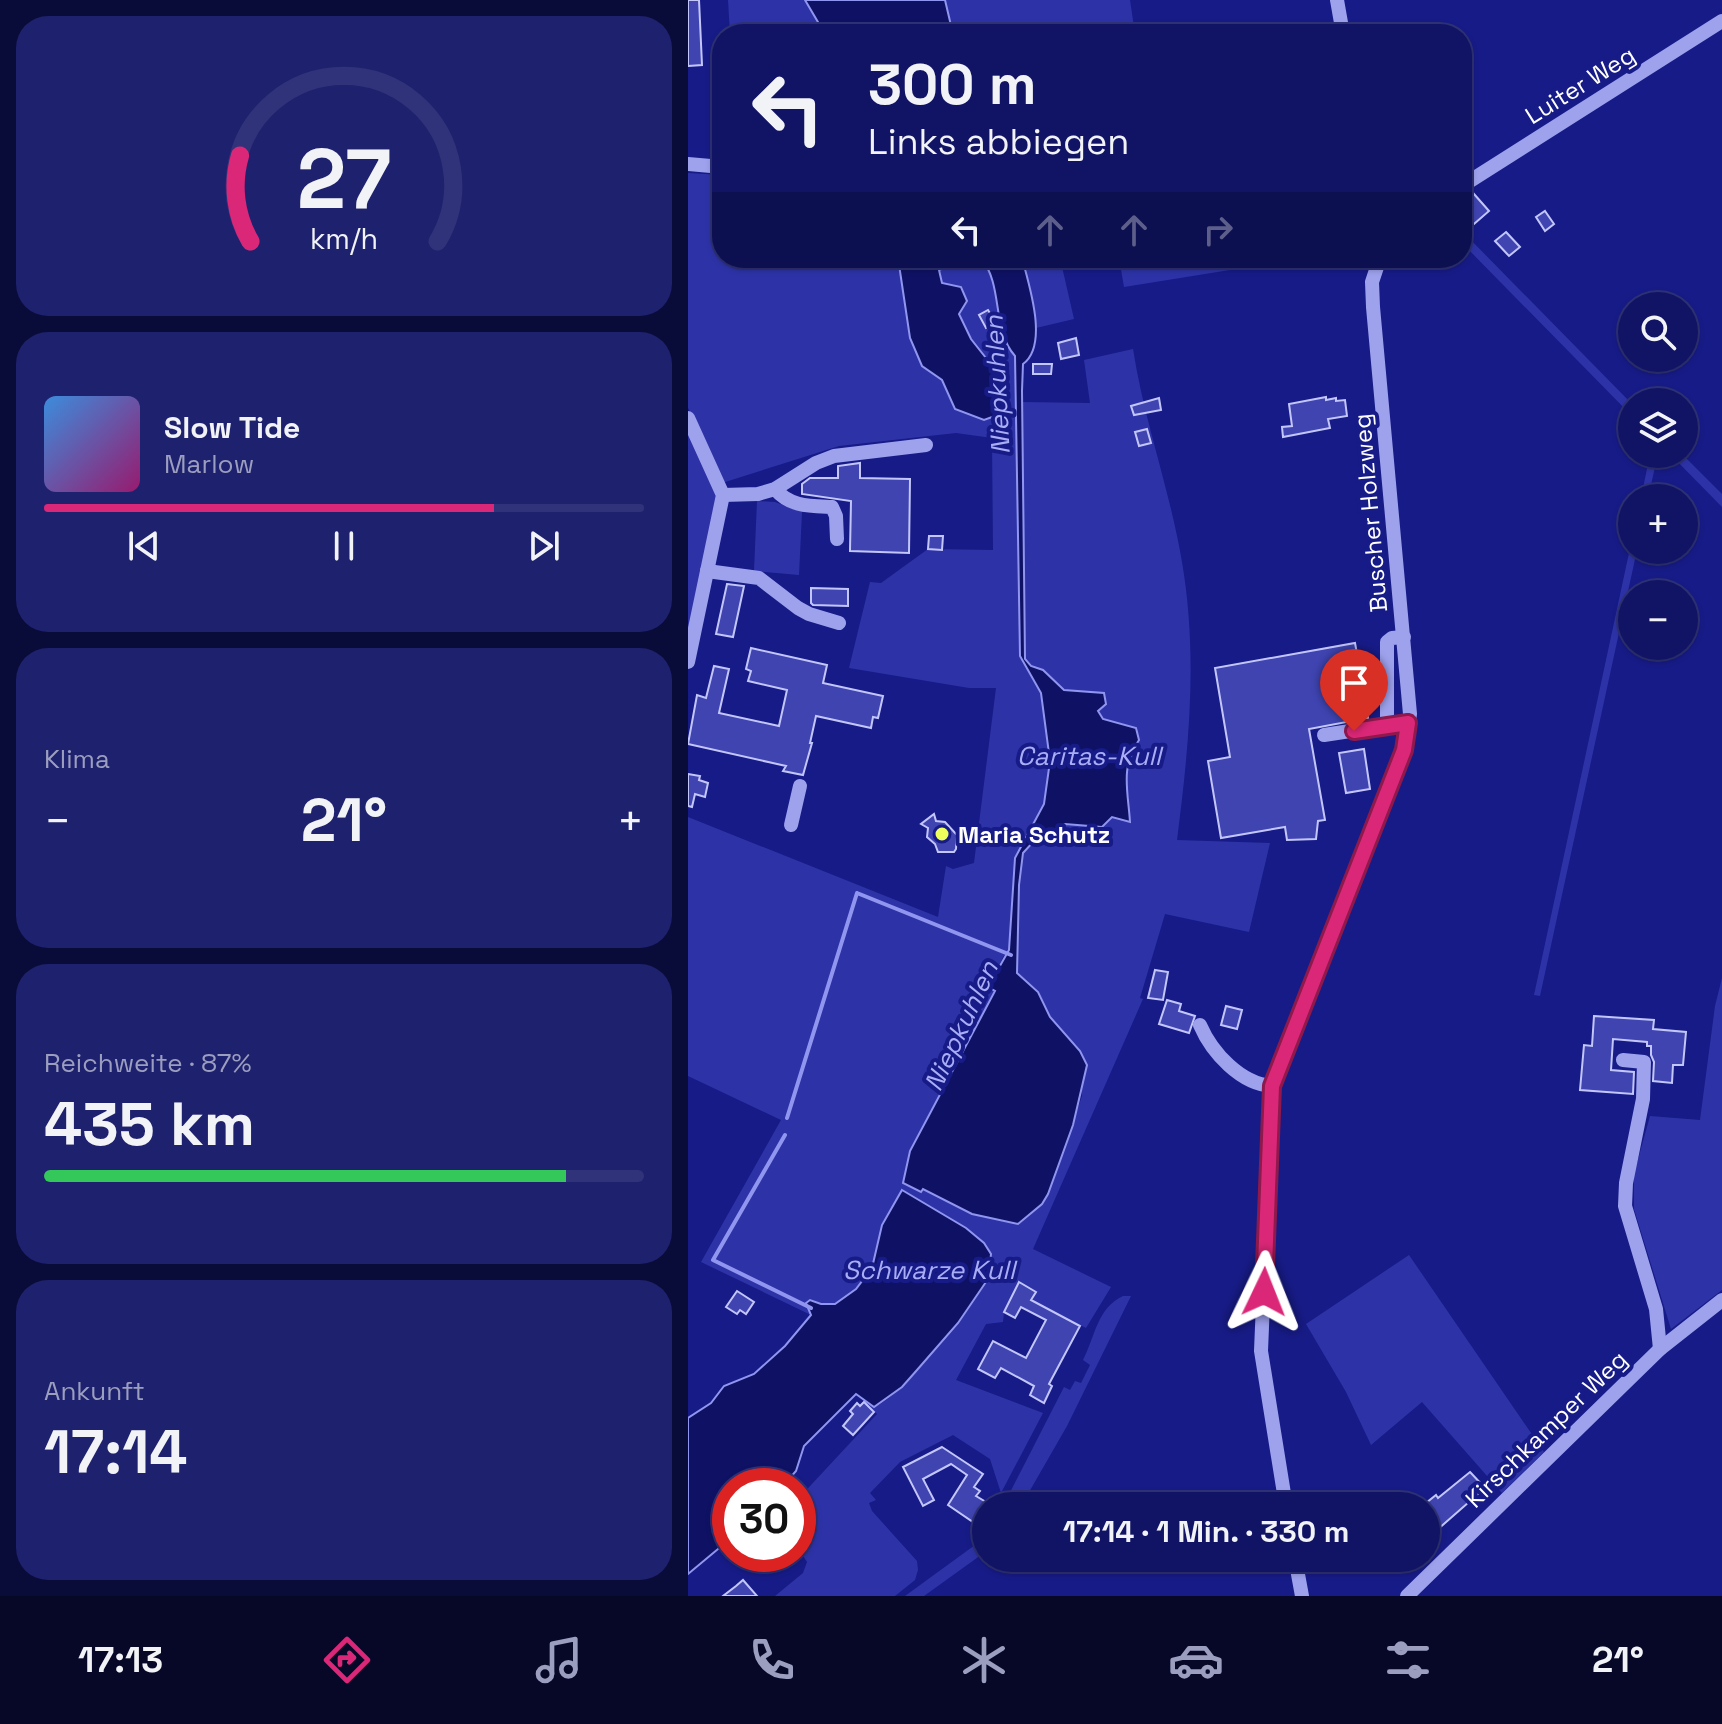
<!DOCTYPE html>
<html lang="de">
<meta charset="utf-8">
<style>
:root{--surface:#111465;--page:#1e216e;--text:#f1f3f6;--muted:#9c9ebf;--line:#303379;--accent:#db2777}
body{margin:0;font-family:"Space Grotesk",sans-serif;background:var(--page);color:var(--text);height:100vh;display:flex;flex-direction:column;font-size:30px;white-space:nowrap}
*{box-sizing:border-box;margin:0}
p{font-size:26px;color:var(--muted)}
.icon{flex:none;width:44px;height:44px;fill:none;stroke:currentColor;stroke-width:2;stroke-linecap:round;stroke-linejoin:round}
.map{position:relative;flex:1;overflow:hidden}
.drawer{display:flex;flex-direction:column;gap:16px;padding:16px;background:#090b38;width:688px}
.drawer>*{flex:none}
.banner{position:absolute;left:24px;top:24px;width:760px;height:244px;border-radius:32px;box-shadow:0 2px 6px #0004,0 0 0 2px var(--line);background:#111465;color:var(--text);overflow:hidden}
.buttons{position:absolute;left:930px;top:292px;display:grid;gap:16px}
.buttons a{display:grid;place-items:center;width:80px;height:80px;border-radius:50%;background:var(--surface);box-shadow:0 2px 6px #0004,0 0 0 2px var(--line);font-size:40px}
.speed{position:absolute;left:24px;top:1468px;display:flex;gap:16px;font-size:40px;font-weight:700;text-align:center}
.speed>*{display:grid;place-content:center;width:104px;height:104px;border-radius:50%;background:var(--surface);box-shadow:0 2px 6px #0004,0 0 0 2px var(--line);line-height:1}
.speed .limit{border:12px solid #d22;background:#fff;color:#111}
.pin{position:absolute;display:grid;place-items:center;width:68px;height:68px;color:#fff;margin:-82px -34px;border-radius:50% 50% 50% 0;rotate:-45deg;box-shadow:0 0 8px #0007}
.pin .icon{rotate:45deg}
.me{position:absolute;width:88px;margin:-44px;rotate:2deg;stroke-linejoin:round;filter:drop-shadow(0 0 6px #0008)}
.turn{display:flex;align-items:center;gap:28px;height:168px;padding:0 24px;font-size:36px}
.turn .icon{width:104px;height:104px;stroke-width:2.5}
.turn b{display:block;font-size:56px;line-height:68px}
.lanes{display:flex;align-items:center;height:76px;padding:0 24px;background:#0003;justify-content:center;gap:40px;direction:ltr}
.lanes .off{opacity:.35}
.big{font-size:60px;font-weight:700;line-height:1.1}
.drawer .tile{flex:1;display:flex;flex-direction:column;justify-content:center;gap:12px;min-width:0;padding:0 28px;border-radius:32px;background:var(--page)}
.drawer .dial{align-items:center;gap:0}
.dial svg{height:208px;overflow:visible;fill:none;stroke:var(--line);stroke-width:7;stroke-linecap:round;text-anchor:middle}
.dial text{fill:var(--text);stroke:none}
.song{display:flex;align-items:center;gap:24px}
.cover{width:96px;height:96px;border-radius:12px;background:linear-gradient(135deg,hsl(210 70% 55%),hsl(320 70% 35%))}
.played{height:8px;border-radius:4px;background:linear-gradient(90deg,var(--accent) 75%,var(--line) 75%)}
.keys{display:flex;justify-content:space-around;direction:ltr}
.heat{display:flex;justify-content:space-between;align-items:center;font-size:44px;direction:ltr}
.charge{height:12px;border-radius:6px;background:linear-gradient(90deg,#34c759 87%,var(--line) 0)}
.trip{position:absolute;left:284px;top:1492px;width:468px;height:80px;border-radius:40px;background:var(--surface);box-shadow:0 2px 6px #0004,0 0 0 2px var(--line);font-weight:700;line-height:80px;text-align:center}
.tab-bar{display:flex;height:128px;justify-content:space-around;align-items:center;background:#070828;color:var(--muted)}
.tab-bar .icon{width:56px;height:56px}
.tab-bar .selected{color:var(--accent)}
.tab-bar b{font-size:36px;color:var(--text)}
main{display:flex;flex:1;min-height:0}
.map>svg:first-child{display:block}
</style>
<main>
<section class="drawer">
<div class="tile dial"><svg viewBox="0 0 100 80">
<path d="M14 69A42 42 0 1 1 86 69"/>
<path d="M14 69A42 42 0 0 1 10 36" stroke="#db2777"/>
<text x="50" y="56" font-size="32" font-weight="700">27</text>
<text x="50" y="72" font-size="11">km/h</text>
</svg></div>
<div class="tile">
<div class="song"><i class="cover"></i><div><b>Slow Tide</b><p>Marlow</p></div></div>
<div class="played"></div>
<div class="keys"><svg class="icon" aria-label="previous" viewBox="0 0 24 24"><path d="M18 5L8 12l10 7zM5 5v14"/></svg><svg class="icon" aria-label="pause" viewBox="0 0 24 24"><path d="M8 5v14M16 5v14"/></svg><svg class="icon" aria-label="next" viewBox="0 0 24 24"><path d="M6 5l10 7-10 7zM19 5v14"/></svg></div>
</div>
<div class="tile"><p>Klima</p>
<div class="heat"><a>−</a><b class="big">21°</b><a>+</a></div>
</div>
<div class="tile"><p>Reichweite · 87%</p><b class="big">435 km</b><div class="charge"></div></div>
<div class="tile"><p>Ankunft</p><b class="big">17:14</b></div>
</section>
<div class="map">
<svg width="1034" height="1596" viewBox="0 0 1034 1596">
<rect width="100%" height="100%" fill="#171b87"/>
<g fill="#2d33a7">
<path d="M40 0H117L137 34H42Z"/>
<path d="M257 0H442L447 34H265Z"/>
<path d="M0 173 34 175V258H210L234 366 254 380 267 409 313 378 283 339 271 314 279 301 254 283 250 270 270 262 271 258H293C310 278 308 308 314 333 316 341 322 348 327 355L332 656 353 693 362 760 356 804 327 858 321 950 315 957 301 987 307 991 222 1151 234 1189 360 1194 394 1096 392 1051 362 1017 350 992 329 973 331 885 335 853 345 842 377 824 414 827 441 801 437 777 448 728 415 719 410 711 416 693 376 690 355 670 343 666 337 659 334 402 402 403 396 360 445 349C456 421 482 490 494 562 510 656 501 746 489 840L582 843 561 932 477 914 452 998 455 999 345 1249 423 1287 398 1328 344 1300 348 1291 330 1282 316 1312 315 1322 298 1324 268 1380 355 1413 313 1493 302 1459 265 1435 212 1462 182 1493 188 1500 181 1503 184 1511 229 1561 230 1570 227 1580 207 1596H87L115 1573 119 1562 110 1548V1499L189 1414 173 1398 187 1407C211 1394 231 1368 247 1346L230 1198 194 1225 184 1268 168 1289 147 1304H133L122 1300 123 1315 13 1262 93 1120 0 1076V817L250 917 258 866 265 869 286 863 308 688H281L161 668 182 582 193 583 240 549 305 550 304 438 268 433 151 446 34 483 0 408Z"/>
<path d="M774 231 944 404V416L774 243Z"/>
<path d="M334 258H372L386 319 348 328Z"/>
<path d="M431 258H572L573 265 436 287Z"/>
<path d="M0 426 32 496 0 637Z"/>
<path d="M962 454H970L960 498H953Z"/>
<path d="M982 454H994L1034 494V507Z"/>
<path d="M69 501 87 502 114 512 111 575 66 571Z"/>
<path d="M944 539V550H949L852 996 846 995Z"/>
<path d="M1034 978V1290L983 1329 946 1209V1174L962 1116 1012 1120 1027 1006Z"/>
<path d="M721 1255 856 1452 814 1493 734 1402 683 1445 658 1392 618 1324Z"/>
<path d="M435 1296H443L379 1426 333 1506H315L376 1387 382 1390 387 1381 393 1383 402 1365 395 1360C407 1337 409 1308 435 1296Z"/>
<path d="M298 1537V1551L293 1555 236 1596H217Z"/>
</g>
<g fill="#0f1164" stroke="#9096f0" stroke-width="2">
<path d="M117 0H257L265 34H137Z"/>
<path d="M210 258H271L270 262 251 270 254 283 273 287 279 301 271 314 283 339 313 377 315 413 296 420 267 409 254 380 234 366 222 338Z"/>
<path d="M293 258H334C341 285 361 345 335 364L334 391 337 659 343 666 355 670 376 690 416 693 418 704 410 711 415 719 448 728 451 740C432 768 440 790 442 822L424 817 414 827 377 824 345 842 335 853 331 885 329 973 350 992 362 1017 392 1051 399 1065 385 1125 360 1194 354 1204 330 1224 284 1214 235 1189 233 1192 215 1183 222 1151 307 991 300 987 321 950 327 858 356 804 362 761 353 693 332 656 327 356C303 329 316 286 293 258Z"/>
<path d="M214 1190 278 1228 296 1243 303 1254 300 1279 270 1323 229 1370 214 1387 186 1407 168 1394 116 1446 108 1471 95 1486H42V1539L0 1574V1418L23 1403 36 1386 66 1374 97 1346 123 1315 118 1303 122 1300 133 1304H147L168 1289 184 1268 194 1225Z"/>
</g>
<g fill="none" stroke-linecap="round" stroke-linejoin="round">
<g stroke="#9096f0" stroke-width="4">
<path d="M99 1118 169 893 323 955"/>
<path d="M97 1135 25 1260 123 1308"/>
</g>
</g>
<g fill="#3f44b1" stroke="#c3c6fa" stroke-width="2">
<path d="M0 0H11L14 65 0 66Z"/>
<path d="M786 194 801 211 779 230 774 224V205Z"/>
<path d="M857 211 866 224 857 231 848 217Z"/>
<path d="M818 232 832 247 821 256 807 241Z"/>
<path d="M300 310 308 323 298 328 291 315Z"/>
<path d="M388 338 391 355 373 359 370 343Z"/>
<path d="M345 364H364L363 374H345Z"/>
<path d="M638 397V400L648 398V401L657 400 659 416 640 419 642 428 595 437 594 427 604 426 601 404Z"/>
<path d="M471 398 473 410 446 415 443 406Z"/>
<path d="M459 429 463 443 451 446 447 432Z"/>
<path d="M172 463V478L222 479 221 553 162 551 163 501 114 494V484L122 478H150V466Z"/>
<path d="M241 536H255L254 550 240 549Z"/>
<path d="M39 584 56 586 45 637 28 634Z"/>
<path d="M123 588 160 589V606L125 605 123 603Z"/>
<path d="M667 643 673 675 681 673 685 699 677 700 680 718 621 729 637 820 630 821 628 839 599 840 597 827 533 838 520 761 542 757 527 668Z"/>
<path d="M63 648 139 665 135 683 195 696 190 718 185 717 183 728 128 716 122 743H124L115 775 95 771 98 766 0 744 9 695 18 698 26 666 41 669 31 713 91 726 99 690 60 681 63 671 58 669Z"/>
<path d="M676 749 682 789 658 793 651 753Z"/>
<path d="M0 774 12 776 11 780 20 783 17 797 7 794 4 807 0 806Z"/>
<path d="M246 814 248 821 257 822 269 835 268 849 266 852H250L247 844 239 837 240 828 233 824Z"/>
<path d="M467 970 480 972 475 1000 460 998Z"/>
<path d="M479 1000 493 1004 491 1011 507 1016 501 1033 471 1024Z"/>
<path d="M538 1006 554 1010 549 1029 533 1025Z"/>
<path d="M906 1016 966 1020 965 1029 998 1032 995 1065H985L984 1083 965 1081 966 1062 963 1055V1046H959V1042L925 1039 923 1070 946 1072 945 1094 892 1090 896 1045 904 1046Z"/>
<path d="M331 1282 348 1292 343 1300 392 1326 361 1384 364 1386 356 1403 342 1395 346 1386 313 1368 307 1378 290 1369 305 1341 338 1358 358 1320 333 1307 327 1318 316 1312Z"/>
<path d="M49 1291 66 1302 58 1314 52 1310 49 1314 38 1307Z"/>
<path d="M176 1402 186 1412 165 1435 155 1426 165 1414 162 1411 169 1403 172 1406Z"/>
<path d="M254 1447 295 1474 286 1487 292 1491 288 1496 298 1502 285 1522 260 1505 279 1475 263 1464 235 1479 246 1500 235 1506 215 1467Z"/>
<path d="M782 1472 797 1488 749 1530 738 1518V1503L748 1495 750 1498Z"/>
<path d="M55 1580 69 1596H35L48 1586Z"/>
</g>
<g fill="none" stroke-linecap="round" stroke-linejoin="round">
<g stroke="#9ea2ed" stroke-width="14">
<path d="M649 0 655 34"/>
<path d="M0 164 34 167"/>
<path d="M774 186 1034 21"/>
<path d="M0 418 35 495 0 662"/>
<path d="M87 489C102 507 122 506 144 507L148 516 149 539"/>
<path d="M35 495 70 494 87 489 128 463 146 456 238 445"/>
<path d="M19 571 71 578 110 608 121 614 151 623"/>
<path d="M699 725V642L704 638 716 637"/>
<path d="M636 735 708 724"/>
<path d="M103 825 112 786"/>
<path d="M512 1025C524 1053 553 1084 584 1086"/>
<path d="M935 1060 956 1062 955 1099 938 1183 937 1206 968 1309 972 1349"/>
<path d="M598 1506 573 1351 584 1086 716 750 722 714 685 307 684 282 692 258"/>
<path d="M607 1558 614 1596"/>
<path d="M719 1596 972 1349 1034 1300"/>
</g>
</g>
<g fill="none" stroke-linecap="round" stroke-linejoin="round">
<defs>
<path id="route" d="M576 1292 584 1086 716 750 720 723 666 731"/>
</defs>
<use href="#route" stroke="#8e194d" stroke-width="20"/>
<use href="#route" stroke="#db2777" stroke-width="14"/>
</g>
<circle fill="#ecff5a" stroke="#171b87" stroke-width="3" cx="254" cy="834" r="8"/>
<g text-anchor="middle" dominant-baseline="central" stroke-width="8" stroke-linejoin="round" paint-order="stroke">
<g font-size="24" fill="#fff" stroke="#171b87">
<text transform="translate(892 85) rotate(-32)">Luiter Weg</text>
<text transform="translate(682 513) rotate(-95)">Buscher Holzweg</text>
<text transform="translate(858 1429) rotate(-44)">Kirschkamper Weg</text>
</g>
<g font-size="24" font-weight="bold" fill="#fff" stroke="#171b87" text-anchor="start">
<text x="270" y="834">Maria Schutz</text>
</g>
<g font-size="26" font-style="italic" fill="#a9adf5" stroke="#171b87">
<text transform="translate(309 385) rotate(-93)">Niepkuhlen</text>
<text x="401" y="756">Caritas-Kull</text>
<text transform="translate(273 1026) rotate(-65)">Niepkuhlen</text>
<text x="241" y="1270">Schwarze Kull</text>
</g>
</g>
</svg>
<div class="buttons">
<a><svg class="icon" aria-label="search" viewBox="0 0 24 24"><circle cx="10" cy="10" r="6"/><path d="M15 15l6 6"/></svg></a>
<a><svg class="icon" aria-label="layers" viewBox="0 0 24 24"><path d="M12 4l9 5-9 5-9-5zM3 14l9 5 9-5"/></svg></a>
<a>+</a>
<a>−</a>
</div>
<div class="speed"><div class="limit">30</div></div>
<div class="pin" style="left:666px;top:731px;background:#d93025"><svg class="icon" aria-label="arrive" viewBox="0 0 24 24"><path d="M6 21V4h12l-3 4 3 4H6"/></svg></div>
<svg class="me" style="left:576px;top:1292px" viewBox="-20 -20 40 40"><path d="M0-17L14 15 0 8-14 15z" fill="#db2777" stroke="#fff" stroke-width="4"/></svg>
<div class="trip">17:14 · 1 Min. · 330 m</div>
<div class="banner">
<div class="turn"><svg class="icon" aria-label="left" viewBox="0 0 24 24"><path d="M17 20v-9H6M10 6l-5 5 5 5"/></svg><div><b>300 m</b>Links abbiegen</div></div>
<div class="lanes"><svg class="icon" aria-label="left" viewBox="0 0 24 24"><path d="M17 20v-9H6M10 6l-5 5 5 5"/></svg><svg class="icon off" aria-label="ahead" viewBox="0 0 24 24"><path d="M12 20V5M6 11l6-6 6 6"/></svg><svg class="icon off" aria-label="ahead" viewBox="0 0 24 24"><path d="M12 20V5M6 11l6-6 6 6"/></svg><svg class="icon off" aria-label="right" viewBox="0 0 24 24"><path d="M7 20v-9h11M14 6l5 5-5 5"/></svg></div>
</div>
</div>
</main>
<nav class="tab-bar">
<b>17:13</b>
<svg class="icon selected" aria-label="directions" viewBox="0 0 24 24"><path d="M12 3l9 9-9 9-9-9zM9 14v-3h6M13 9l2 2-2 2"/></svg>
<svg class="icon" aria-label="music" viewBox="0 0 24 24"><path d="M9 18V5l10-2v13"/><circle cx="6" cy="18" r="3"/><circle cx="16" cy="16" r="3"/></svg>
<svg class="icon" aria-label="phone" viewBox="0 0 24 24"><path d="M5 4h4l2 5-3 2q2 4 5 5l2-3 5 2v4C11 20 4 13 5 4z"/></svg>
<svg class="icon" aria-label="climate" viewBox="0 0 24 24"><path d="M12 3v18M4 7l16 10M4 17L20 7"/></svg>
<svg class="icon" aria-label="car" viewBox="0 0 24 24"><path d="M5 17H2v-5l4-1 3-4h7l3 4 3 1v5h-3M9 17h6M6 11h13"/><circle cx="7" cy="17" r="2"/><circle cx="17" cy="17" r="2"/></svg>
<svg class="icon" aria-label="filters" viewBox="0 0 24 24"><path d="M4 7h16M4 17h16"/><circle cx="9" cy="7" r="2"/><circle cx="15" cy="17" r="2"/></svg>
<b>21°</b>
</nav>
